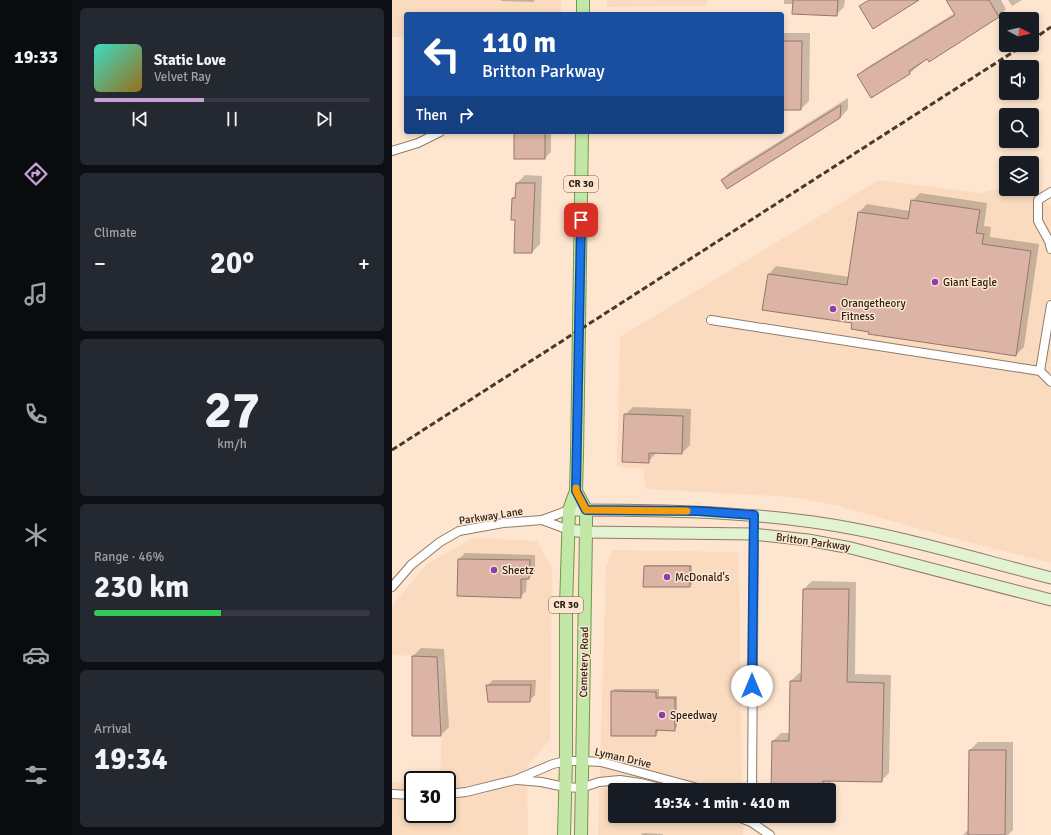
<!DOCTYPE html>
<meta charset="utf-8">
<style>
:root{--surface:#171b24;--page:#242831;--text:#f1f3f6;--muted:#9ea1a6;--line:#363941;--accent:#c5a1d4}
body{margin:0;font-family:Signika,sans-serif;background:var(--page);color:var(--text);height:100vh;display:flex;flex-direction:column;font-size:15px;white-space:nowrap}
*{box-sizing:border-box;margin:0}
p{font-size:13px;color:var(--muted)}
.icon{flex:none;width:22px;height:22px;fill:none;stroke:currentColor;stroke-width:2;stroke-linecap:round;stroke-linejoin:round}
.map{position:relative;flex:1;overflow:hidden}
.drawer{display:flex;flex-direction:column;gap:8px;padding:8px;background:#0d0f14;width:320px}
.drawer>*{flex:none}
.guide{position:absolute;left:12px;top:12px;width:380px;height:122px;border-radius:4px;box-shadow:0 2px 6px #0003;background:#1a4fa0;color:#fff;overflow:hidden}
.needle{width:26px;rotate:97deg}
.tools{position:absolute;left:607px;top:12px;display:grid;gap:8px}
.tools a{display:grid;place-items:center;width:40px;height:40px;border-radius:4px;background:var(--surface);box-shadow:0 2px 6px #0003;font-size:20px}
.speed{position:absolute;left:12px;top:771px;display:flex;gap:8px;font-size:20px;font-weight:700;text-align:center}
.speed>*{display:grid;place-content:center;width:52px;height:52px;border-radius:50%;background:var(--surface);box-shadow:0 2px 6px #0003;line-height:1}
.speed .limit{border:2px solid #111;border-radius:6px;background:#fff;color:#111}
.pin{position:absolute;display:grid;place-items:center;width:34px;height:34px;color:#fff;margin:-17px;border-radius:8px;box-shadow:0 2px 6px #0006}
.me{position:absolute;width:44px;margin:-22px;rotate:0deg;stroke-linejoin:round;filter:drop-shadow(0 0 3px #0008)}
.turn{display:flex;align-items:center;gap:14px;height:84px;padding:0 12px;font-size:18px}
.turn .icon{width:52px;height:52px;stroke-width:2.5}
.turn b{display:block;font-size:28px;line-height:34px}
.then{display:flex;align-items:center;height:38px;padding:0 12px;background:#0003;gap:8px;font-size:15px}
.big{font-size:30px;font-weight:800;line-height:1.1}
.drawer .tile{flex:1;display:flex;flex-direction:column;justify-content:center;gap:6px;min-width:0;padding:0 14px;border-radius:6px;background:var(--page)}
.drawer .dial{align-items:center;gap:0}
.dial b{font-size:52px;line-height:1}
.song{display:flex;align-items:center;gap:12px}
.cover{width:48px;height:48px;border-radius:6px;background:linear-gradient(135deg,hsl(170 70% 55%),hsl(40 70% 35%))}
.played{height:4px;border-radius:2px;background:linear-gradient(90deg,var(--accent) 40%,var(--line) 40%)}
.keys{display:flex;justify-content:space-around;direction:ltr}
.heat{display:flex;justify-content:space-between;align-items:center;font-size:22px;direction:ltr}
.charge{height:6px;border-radius:3px;background:linear-gradient(90deg,#34c759 46%,var(--line) 0)}
.trip{position:absolute;left:216px;top:783px;width:228px;height:40px;border-radius:4px;background:var(--surface);box-shadow:0 2px 6px #0003;font-weight:800;line-height:40px;text-align:center}
main{display:flex;flex:1;min-height:0}
.tabs{display:flex;flex-direction:column;width:72px;justify-content:space-around;align-items:center;background:#090b0e;color:var(--muted)}
.tabs .icon{width:28px;height:28px}
.tabs .on{color:var(--accent)}
.tabs b{font-size:18px;color:var(--text)}
.map>svg:first-child{display:block}
</style>
<main>
<nav class="tabs">
<b>19:33</b>
<svg class="icon on" aria-label="directions" viewBox="0 0 24 24"><path d="M12 3l9 9-9 9-9-9zM9 14v-3h6M13 9l2 2-2 2"/></svg>
<svg class="icon" aria-label="music" viewBox="0 0 24 24"><path d="M9 18V5l10-2v13"/><circle cx="6" cy="18" r="3"/><circle cx="16" cy="16" r="3"/></svg>
<svg class="icon" aria-label="phone" viewBox="0 0 24 24"><path d="M5 4h4l2 5-3 2q2 4 5 5l2-3 5 2v4C11 20 4 13 5 4z"/></svg>
<svg class="icon" aria-label="climate" viewBox="0 0 24 24"><path d="M12 3v18M4 7l16 10M4 17L20 7"/></svg>
<svg class="icon" aria-label="car" viewBox="0 0 24 24"><path d="M5 17H2v-5l4-1 3-4h7l3 4 3 1v5h-3M9 17h6M6 11h13"/><circle cx="7" cy="17" r="2"/><circle cx="17" cy="17" r="2"/></svg>
<svg class="icon" aria-label="filters" viewBox="0 0 24 24"><path d="M4 7h16M4 17h16"/><circle cx="9" cy="7" r="2"/><circle cx="15" cy="17" r="2"/></svg>
</nav>
<section class="drawer">
<div class="tile">
<div class="song"><i class="cover"></i><div><b>Static Love</b><p>Velvet Ray</p></div></div>
<div class="played"></div>
<div class="keys"><svg class="icon" aria-label="previous" viewBox="0 0 24 24"><path d="M18 5L8 12l10 7zM5 5v14"/></svg><svg class="icon" aria-label="pause" viewBox="0 0 24 24"><path d="M8 5v14M16 5v14"/></svg><svg class="icon" aria-label="next" viewBox="0 0 24 24"><path d="M6 5l10 7-10 7zM19 5v14"/></svg></div>
</div>
<div class="tile"><p>Climate</p>
<div class="heat"><a>−</a><b class="big">20°</b><a>+</a></div>
</div>
<div class="tile dial"><b>27</b><p>km/h</p></div>
<div class="tile"><p>Range · 46%</p><b class="big">230 km</b><div class="charge"></div></div>
<div class="tile"><p>Arrival</p><b class="big">19:34</b></div>
</section>
<div class="map">
<svg width="659" height="835" viewBox="0 0 659 835">
<rect width="100%" height="100%" fill="#fee5cf"/>
<g fill="#fadbbf">
<path d="M0 0H169V14H14V37H0Z"/>
<path d="M215 0H315L314 6 215 7Z"/>
<path d="M487 180 588 193 614 187V189H637L659 206V355L658 366 659 368V563L564 539 447 506 400 497 253 489 252 469 225 467 228 337Z"/>
<path d="M81 538 145 541 160 568 158 740 135 766 136 835H0V782L21 783V814H55V780H48L52 657 0 655V608L6 598 35 564Z"/>
<path d="M221 550 345 552 347 558 350 790H223V816H350L351 835H206L214 567Z"/>
</g>
<g fill="#0003">
<path d="M109 0H143L141 2 109 1Z"/>
<path d="M392 0H453L452 7 444 15 402 4H392Z"/>
<path d="M555 0H609L614 9 607 17 537 60 536 58 518 73 479 97 466 75 474 68 563 13Z"/>
<path d="M616 0H630L620 6Z"/>
<path d="M390 33H418L417 101 409 109H390Z"/>
<path d="M456 98V109L448 118 330 180 338 172Z"/>
<path d="M123 132H159V152L153 158Z"/>
<path d="M133 175 150 176 148 244 140 252H123L124 219 121 198 124 195 125 183Z"/>
<path d="M528 193 595 203 592 226 599 227 598 237 647 244 632 347 624 355 478 331 377 274 384 266 458 277 467 212 475 204 518 211 520 201Z"/>
<path d="M241 407 299 409 298 445 290 453H264L256 462 233 415Z"/>
<path d="M73 553 143 555V572L137 578H135L134 591 128 597 67 559Z"/>
<path d="M254 565H300V584L298 586H252L253 567Z"/>
<path d="M420 581 464 582 463 674 499 675 497 773 489 781 439 780V785L434 790H380L381 741 389 733H398L399 681 407 673H410L412 589Z"/>
<path d="M29 648 52 649 57 727 49 735H21V656Z"/>
<path d="M101 680H144L143 695 137 701 95 686Z"/>
<path d="M223 689H267V696H285V727L282 730 266 729V732L263 735 220 691Z"/>
<path d="M586 742H621V830L616 835H571L575 831H577L578 750Z"/>
<path d="M251 833 271 834V835H249Z"/>
</g>
<g fill="#dbb4a5" stroke="#94776c">
<path d="M401 0H446L445 16 400 14Z"/>
<path d="M477 0H527L481 29 467 6Z"/>
<path d="M554 0H597L607 17 537 62 535 59 517 71 518 74 479 98 465 75 563 15Z"/>
<path d="M390 41H410L409 110H390Z"/>
<path d="M449 105 448 118 335 189 329 180Z"/>
<rect x="122" y="132" width="31" height="27"/>
<path d="M124 183H143L140 253H122L123 220H119L120 198H123Z"/>
<path d="M519 200 588 210 584 233 592 234 590 244 639 251 624 356 476 334 477 332 459 329 460 323 370 310 376 274 455 285 466 212 516 219Z"/>
<path d="M232 414 291 416 290 454 257 453V463L230 462Z"/>
<path d="M66 559 138 560 137 579H129V598L65 596Z"/>
<path d="M252 566H298V587H251Z"/>
<path d="M411 589H457L455 682 492 683 490 782 431 781V790H379L380 741H397L398 681H409Z"/>
<path d="M20 656 45 657 49 736H20Z"/>
<path d="M94 685H139L138 702H96Z"/>
<path d="M219 691 264 692V698H283V731L264 730V736H219Z"/>
<path d="M577 750H614L613 835H576Z"/>
</g>
<g fill="none" stroke-linecap="round" stroke-linejoin="round">
<defs>
<g id="minor">
<path d="M0 151 26 143 48 132"/>
<path d="M659 192 646 200V221L657 241 659 249"/>
<path d="M319 320 648 371 659 382"/>
<path d="M648 371 659 305"/>
<path d="M150 520 177 530"/>
<path d="M0 587 19 565 48 542 67 531 111 523 150 520 177 510"/>
<path d="M125 780 149 782 173 787 189 788 207 782 228 780 248 783 276 790"/>
<path d="M360 790 362 515"/>
<path d="M0 794 21 795"/>
<path d="M55 794 74 792 123 780 161 764 174 761H191L209 762 313 790"/>
<path d="M343 816 359 822 378 835"/>
</g>
<g id="secondary">
<path d="M177 510C259 510 340 511 421 522 500 533 581 558 659 578"/>
<path d="M177 530 194 532 361 534 416 540 459 548 659 600"/>
</g>
<g id="primary">
<path d="M191 0V14"/>
<path d="M184 491 194 510V532L189 835"/>
<path d="M172 835 174 761V607L177 510 184 491 185 455 190 132"/>
</g>
</defs>
<use href="#minor" stroke="#917b67" stroke-width="10"/>
<use href="#secondary" stroke="#917b67" stroke-width="13"/>
<use href="#primary" stroke="#73974d" stroke-width="14"/>
<use href="#minor" stroke="#fff" stroke-width="8"/>
<use href="#secondary" stroke="#e1f3d2" stroke-width="11"/>
<use href="#primary" stroke="#c3e7a6" stroke-width="12"/>
<g stroke="#453a30" stroke-width="3" stroke-dasharray="6 3" stroke-linecap="butt">
<path d="M640 40 659 27"/>
<path d="M0 450 632 45"/>
</g>
</g>
<g fill="none" stroke-linecap="round" stroke-linejoin="round">
<defs>
<path id="route" d="M189 220 184 491 194 510 306 511 362 515 360 686"/>
</defs>
<use href="#route" stroke="#114b97" stroke-width="10"/>
<use href="#route" stroke="#1a73e8" stroke-width="7"/>
<path stroke="#f59e0b" stroke-width="7" d="M184 488V491L194 510 295 511"/>
</g>
<g fill="#903dab" stroke="#fee5cf" stroke-width="1.5">
<circle cx="543" cy="282" r="4"/>
<circle cx="441" cy="309" r="4"/>
<circle cx="102" cy="570" r="4"/>
<circle cx="275" cy="577" r="4"/>
<circle cx="270" cy="715" r="4"/>
</g>
<g text-anchor="middle" dominant-baseline="central" stroke-width="3" stroke-linejoin="round" paint-order="stroke">
<g fill="#fee5cf" stroke="#685a4e" stroke-width="1">
<rect x="172" y="176" width="34" height="16" rx="3"/>
<rect x="157" y="597" width="34" height="16" rx="3"/>
</g>
<g font-size="10" font-weight="bold" fill="#281f17">
<text x="189" y="184">CR 30</text>
<text x="174" y="605">CR 30</text>
</g>
<g font-size="11" fill="#281f17" stroke="#fee5cf" text-anchor="start">
<text x="551" y="282">Giant Eagle</text>
<text x="449" y="303">Orangetheory<tspan x="449" dy="13">Fitness</tspan></text>
<text x="110" y="570">Sheetz</text>
<text x="283" y="577">McDonald's</text>
<text x="278" y="715">Speedway</text>
</g>
<g font-size="11" fill="#281f17" stroke="#fee5cf">
<text transform="translate(99 516) rotate(-9)">Parkway Lane</text>
<text transform="translate(421 542) rotate(8)">Britton Parkway</text>
<text transform="translate(192 662) rotate(-89)">Cemetery Road</text>
<text transform="translate(231 758) rotate(13)">Lyman Drive</text>
</g>
</g>
</svg>
<div class="tools">
<a><svg class="needle" viewBox="-14 -14 28 28"><path d="M0-13l5 13h-10z" fill="#e53935"/><path d="M0 13l5-13h-10z" fill="#9ea1a6"/></svg></a>
<a><svg class="icon" aria-label="sound" viewBox="0 0 24 24"><path d="M4 9h4l5-4v14l-5-4H4zM17 9q2 3 0 6"/></svg></a>
<a><svg class="icon" aria-label="search" viewBox="0 0 24 24"><circle cx="10" cy="10" r="6"/><path d="M15 15l6 6"/></svg></a>
<a><svg class="icon" aria-label="layers" viewBox="0 0 24 24"><path d="M12 4l9 5-9 5-9-5zM3 14l9 5 9-5"/></svg></a>
</div>
<div class="speed"><div class="limit">30</div></div>
<div class="pin" style="left:189px;top:220px;background:#d93025"><svg class="icon" aria-label="arrive" viewBox="0 0 24 24"><path d="M6 21V4h12l-3 4 3 4H6"/></svg></div>
<svg class="me" style="left:360px;top:686px" viewBox="-20 -20 40 40"><circle r="19" fill="#fff"/><path d="M0-13L10 11 0 6-10 11z" fill="#1a73e8"/></svg>
<div class="trip">19:34 · 1 min · 410 m</div>
<div class="guide">
<div class="turn"><svg class="icon" aria-label="left" viewBox="0 0 24 24"><path d="M17 20v-9H6M10 6l-5 5 5 5"/></svg><div><b>110 m</b>Britton Parkway</div></div>
<div class="then">Then<svg class="icon" aria-label="right" viewBox="0 0 24 24"><path d="M7 20v-9h11M14 6l5 5-5 5"/></svg></div>
</div>
</div>
</main>
